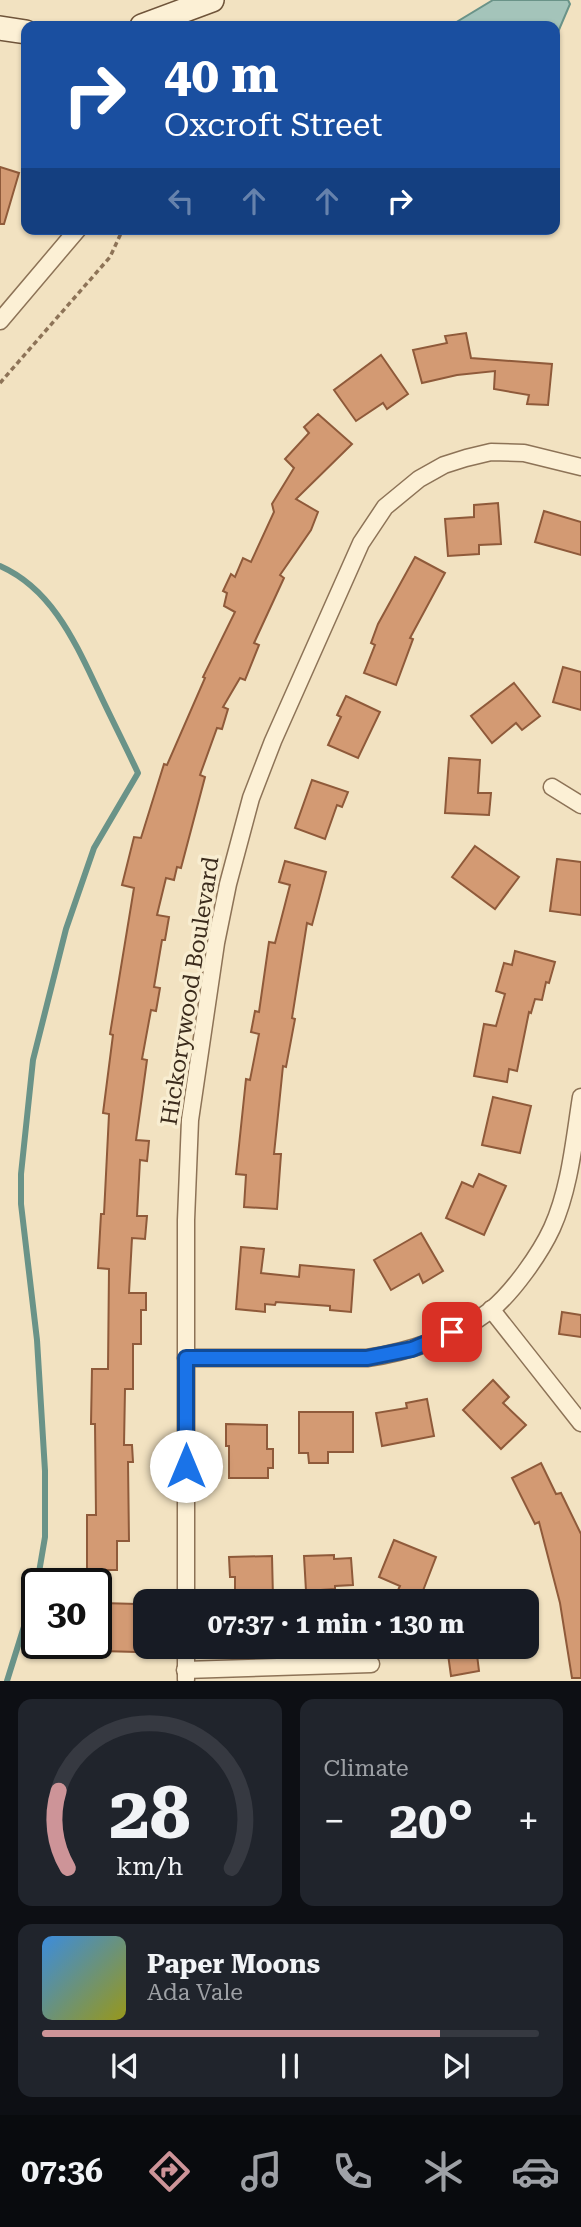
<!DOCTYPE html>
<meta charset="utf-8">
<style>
:root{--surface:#171b24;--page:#20242c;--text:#f1f3f6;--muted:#9ea1a6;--line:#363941;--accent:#cd9498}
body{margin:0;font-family:"Roboto Serif",serif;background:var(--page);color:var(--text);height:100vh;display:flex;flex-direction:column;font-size:26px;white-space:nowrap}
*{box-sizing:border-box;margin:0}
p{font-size:23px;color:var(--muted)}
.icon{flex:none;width:38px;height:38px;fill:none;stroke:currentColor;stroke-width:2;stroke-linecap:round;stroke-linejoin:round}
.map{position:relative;height:1681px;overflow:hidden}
.side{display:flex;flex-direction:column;gap:18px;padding:18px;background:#0d0f14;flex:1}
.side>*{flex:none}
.banner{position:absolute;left:21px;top:21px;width:539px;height:214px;border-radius:14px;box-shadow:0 2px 5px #0004;background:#1a4fa0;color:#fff;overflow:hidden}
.speed{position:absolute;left:21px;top:1568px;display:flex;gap:14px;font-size:35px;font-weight:700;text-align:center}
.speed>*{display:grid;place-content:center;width:91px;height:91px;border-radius:50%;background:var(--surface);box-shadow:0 2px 5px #0004;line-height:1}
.speed .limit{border:4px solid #111;border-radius:10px;background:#fff;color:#111}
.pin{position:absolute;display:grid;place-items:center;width:60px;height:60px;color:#fff;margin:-30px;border-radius:14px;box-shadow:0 4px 10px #0006}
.me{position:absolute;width:77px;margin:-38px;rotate:0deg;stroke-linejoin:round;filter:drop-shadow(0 0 5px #0008)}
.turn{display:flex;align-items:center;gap:24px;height:147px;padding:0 28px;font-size:32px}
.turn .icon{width:91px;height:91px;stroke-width:2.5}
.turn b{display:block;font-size:49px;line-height:60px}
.lanes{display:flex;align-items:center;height:66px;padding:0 28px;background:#0003;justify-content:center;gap:35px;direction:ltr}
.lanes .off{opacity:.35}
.big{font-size:52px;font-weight:700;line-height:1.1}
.side .tile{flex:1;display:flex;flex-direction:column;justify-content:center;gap:10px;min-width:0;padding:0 24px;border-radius:14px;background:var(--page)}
.side .dial{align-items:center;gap:0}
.dial svg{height:182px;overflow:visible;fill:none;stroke:var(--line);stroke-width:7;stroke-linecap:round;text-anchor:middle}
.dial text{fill:var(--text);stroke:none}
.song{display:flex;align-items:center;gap:21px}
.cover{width:84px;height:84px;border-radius:10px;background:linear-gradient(135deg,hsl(210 70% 55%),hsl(60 70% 35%))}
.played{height:7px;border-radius:4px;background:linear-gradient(90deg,var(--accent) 80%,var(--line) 80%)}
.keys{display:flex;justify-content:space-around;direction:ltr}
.heat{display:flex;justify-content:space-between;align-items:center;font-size:38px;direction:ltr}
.side .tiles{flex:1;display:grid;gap:18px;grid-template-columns:1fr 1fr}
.tile:last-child{grid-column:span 2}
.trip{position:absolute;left:133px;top:1589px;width:406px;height:70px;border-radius:14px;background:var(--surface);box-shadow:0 2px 5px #0004;font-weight:700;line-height:70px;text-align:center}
.dock{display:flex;height:112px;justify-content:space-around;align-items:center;background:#090b0e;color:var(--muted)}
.dock .icon{width:49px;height:49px}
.dock .on{color:var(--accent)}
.dock b{font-size:32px;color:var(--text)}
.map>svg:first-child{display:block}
</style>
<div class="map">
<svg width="581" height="1681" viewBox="0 0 581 1681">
<rect width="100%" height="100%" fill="#f2e2c1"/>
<path fill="#a4c4ba" stroke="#6a9388" stroke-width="2" d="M493 0H568L570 4 555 39V26H450Z"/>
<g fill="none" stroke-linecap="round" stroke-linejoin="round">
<g stroke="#6a9388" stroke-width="6">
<path d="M0 566C52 589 75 642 98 690 111 718 125 745 138 773L94 848 66 929 33 1060 21 1174V1204L37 1340 45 1471V1537L37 1584"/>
<path d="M7 1681 37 1585"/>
</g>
</g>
<g fill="#d39a73" stroke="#8f5a3a" stroke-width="2">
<path d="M0 167 19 173 4 224H0Z"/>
<path d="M466 333 471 358 552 364 548 405 527 404 529 395 494 389 495 371 457 375 422 383 413 350 447 343 445 336Z"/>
<path d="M381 355 408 394 387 409 383 403 356 421 334 390Z"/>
<path d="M318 414 352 444 296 499 318 512 311 530 280 575 284 578 254 643 259 645 245 680 240 678 223 707 228 709 222 729 217 728 200 775 205 777 181 868 177 867 174 880 166 878 157 915 169 917 165 940H162L154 987 160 988 156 1011 151 1010 142 1059 147 1060 136 1140 149 1141 147 1161 140 1160 137 1216H147L145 1239 132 1238 129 1293H146V1310H141V1344H133V1389H125L124 1445H132L133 1462H128L129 1541H117V1570H87V1515H96L95 1424H91L92 1369H108L109 1269 98 1268 101 1214H104L109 1114 103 1113 113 1035 110 1034 134 888 122 885 134 837 141 838 164 764 167 765 205 678 203 677 235 612 224 606 227 593 223 591 231 574 235 577 243 558 251 562 274 512 272 504 294 468 285 459 309 433 304 427Z"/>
<path d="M498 503 501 544 479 545V554L448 556 445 519 474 517V505Z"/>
<path d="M544 511 581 522V555L535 542Z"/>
<path d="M415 557 445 573 410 638 413 639 396 685 364 673 375 645 371 643 378 624Z"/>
<path d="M563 667 581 672V710L553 702Z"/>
<path d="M514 683 540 716 522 730 516 723 492 743 471 716Z"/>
<path d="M346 696 380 712 358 758 328 745 341 717 337 715Z"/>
<path d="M449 758 480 760 478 793H491L489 815 445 813Z"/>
<path d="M312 780 348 792 342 807 337 805 325 839 295 828Z"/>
<path d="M475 846 519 877 495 909 452 877Z"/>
<path d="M557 859 581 862V915L550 911Z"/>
<path d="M285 861 326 872 312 925 307 923 292 1018 295 1019 286 1067 283 1066 274 1154H281L277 1209 244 1207 246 1175 236 1174 246 1079 250 1080 259 1034 251 1032 255 1011 259 1012 269 942 275 943 290 885 279 882Z"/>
<path d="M515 951 555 962 549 983 546 982 542 1000 535 999 531 1013 529 1012 517 1071 509 1069 507 1082 474 1076 484 1024 496 1026 505 994 496 991 504 963 512 965Z"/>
<path d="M493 1097 531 1106 520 1153 482 1145Z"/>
<path d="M479 1174 506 1186 484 1235 446 1218 462 1182 473 1187Z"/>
<path d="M421 1233 443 1271 423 1283 419 1274 391 1290 374 1260Z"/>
<path d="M241 1247 264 1249 261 1273 299 1277 300 1265 354 1270 351 1312 330 1310V1306L276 1302 275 1305 265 1304V1312L236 1309Z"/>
<path d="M562 1312 581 1315V1337L559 1334Z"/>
<path d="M493 1380 509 1397 503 1403 526 1425 501 1449 463 1410Z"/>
<path d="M427 1399 434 1436 382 1446 376 1413 407 1408 406 1403Z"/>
<path d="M299 1412H353V1452H328V1463H309L308 1453H299Z"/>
<path d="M226 1424 267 1425V1449H273V1468H268V1478H229V1446H226Z"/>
<path d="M541 1463 556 1494 561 1493 581 1534V1678H572L560 1603 539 1522 535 1524 512 1478Z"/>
<path d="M394 1540 436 1557 419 1601 397 1592 400 1586 379 1577Z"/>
<path d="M334 1555V1559L351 1558 353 1585 335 1586V1589L306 1591 304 1556Z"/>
<path d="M272 1556 273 1598 235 1599V1577H230L229 1557Z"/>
<path d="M101 1603 137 1604 136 1652 101 1651Z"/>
<path d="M447 1647H476L479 1671 451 1676Z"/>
</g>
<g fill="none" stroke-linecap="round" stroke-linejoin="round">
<defs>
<g id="street">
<path d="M0 321 78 229"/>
<path d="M552 787 581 805"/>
<path d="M491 1309 581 1423"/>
<path d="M186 1358H367C409 1352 457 1336 491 1310 513 1292 540 1254 552 1228 570 1188 574 1141 581 1097"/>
<path d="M186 1601V1220L190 1120 216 943 228 884 251 798 273 741 361 543 385 507 419 479 444 465 466 458 491 452 524 453 581 467"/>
<path d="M186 1647V1679"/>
<path d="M185 1670 371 1664"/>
</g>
<g id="secondary">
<path d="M142 26 212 0"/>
<path d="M0 28 26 32"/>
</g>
</defs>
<use href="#street" stroke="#8d7357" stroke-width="19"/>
<use href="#secondary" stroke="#6f543a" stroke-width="26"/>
<path stroke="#8d7357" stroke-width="3.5" stroke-dasharray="5 3.5" stroke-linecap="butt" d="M0 383 110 257 123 229"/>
<use href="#street" stroke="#fcf0d5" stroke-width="16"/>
<use href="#secondary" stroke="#fcf0d5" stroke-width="23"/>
</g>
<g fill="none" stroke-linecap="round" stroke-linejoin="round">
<defs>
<path id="route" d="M186 1466V1358H367L412 1349 452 1332"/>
</defs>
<use href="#route" stroke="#114b97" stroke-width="18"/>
<use href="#route" stroke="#1a73e8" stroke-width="12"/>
</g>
<g text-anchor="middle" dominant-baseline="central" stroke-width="7" stroke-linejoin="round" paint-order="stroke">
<g font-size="23" fill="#3b2b1c" stroke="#f8edd1">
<text transform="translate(190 991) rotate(-81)">Hickorywood Boulevard</text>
</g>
</g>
</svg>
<div class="speed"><div class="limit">30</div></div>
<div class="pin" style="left:452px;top:1332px;background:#d93025"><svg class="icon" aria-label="arrive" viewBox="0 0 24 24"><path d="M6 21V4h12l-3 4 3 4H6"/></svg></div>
<svg class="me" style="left:186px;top:1466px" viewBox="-20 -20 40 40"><circle r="19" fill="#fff"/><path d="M0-13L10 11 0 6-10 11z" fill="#1a73e8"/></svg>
<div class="trip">07:37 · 1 min · 130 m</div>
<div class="banner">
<div class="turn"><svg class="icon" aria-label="right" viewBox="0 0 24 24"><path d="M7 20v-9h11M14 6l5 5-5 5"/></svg><div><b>40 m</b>Oxcroft Street</div></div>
<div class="lanes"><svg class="icon off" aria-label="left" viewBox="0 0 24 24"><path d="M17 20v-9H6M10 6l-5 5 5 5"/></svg><svg class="icon off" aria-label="ahead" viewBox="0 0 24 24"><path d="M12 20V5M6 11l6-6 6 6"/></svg><svg class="icon off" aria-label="ahead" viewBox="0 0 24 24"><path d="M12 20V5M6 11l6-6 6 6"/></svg><svg class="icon" aria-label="right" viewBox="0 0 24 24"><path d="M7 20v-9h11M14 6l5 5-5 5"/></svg></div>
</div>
</div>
<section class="side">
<div class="tiles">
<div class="tile dial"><svg viewBox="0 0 100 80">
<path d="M14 69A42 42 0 1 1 86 69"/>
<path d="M14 69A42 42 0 0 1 10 35" stroke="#cd9498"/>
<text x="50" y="56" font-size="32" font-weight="700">28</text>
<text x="50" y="72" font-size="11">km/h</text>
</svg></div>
<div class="tile"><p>Climate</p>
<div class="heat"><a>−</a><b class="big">20°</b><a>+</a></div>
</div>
<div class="tile">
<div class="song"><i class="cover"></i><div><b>Paper Moons</b><p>Ada Vale</p></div></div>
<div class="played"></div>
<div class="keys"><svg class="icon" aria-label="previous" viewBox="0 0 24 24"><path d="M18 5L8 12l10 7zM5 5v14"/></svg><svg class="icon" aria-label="pause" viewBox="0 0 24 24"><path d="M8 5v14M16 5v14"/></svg><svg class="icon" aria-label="next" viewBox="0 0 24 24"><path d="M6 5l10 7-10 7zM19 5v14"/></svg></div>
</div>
</div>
</section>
<nav class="dock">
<b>07:36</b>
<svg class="icon on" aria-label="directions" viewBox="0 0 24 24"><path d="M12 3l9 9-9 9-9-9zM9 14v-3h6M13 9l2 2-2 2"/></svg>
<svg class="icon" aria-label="music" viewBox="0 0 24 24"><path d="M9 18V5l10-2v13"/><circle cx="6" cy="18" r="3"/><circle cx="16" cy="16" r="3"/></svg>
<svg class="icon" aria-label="phone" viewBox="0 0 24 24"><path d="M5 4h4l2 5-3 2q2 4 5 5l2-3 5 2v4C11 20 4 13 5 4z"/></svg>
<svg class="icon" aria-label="climate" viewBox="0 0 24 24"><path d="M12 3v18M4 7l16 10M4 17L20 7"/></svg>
<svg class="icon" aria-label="car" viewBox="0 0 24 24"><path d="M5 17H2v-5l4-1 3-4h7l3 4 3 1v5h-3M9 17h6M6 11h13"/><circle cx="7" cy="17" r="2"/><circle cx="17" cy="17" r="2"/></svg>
</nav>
